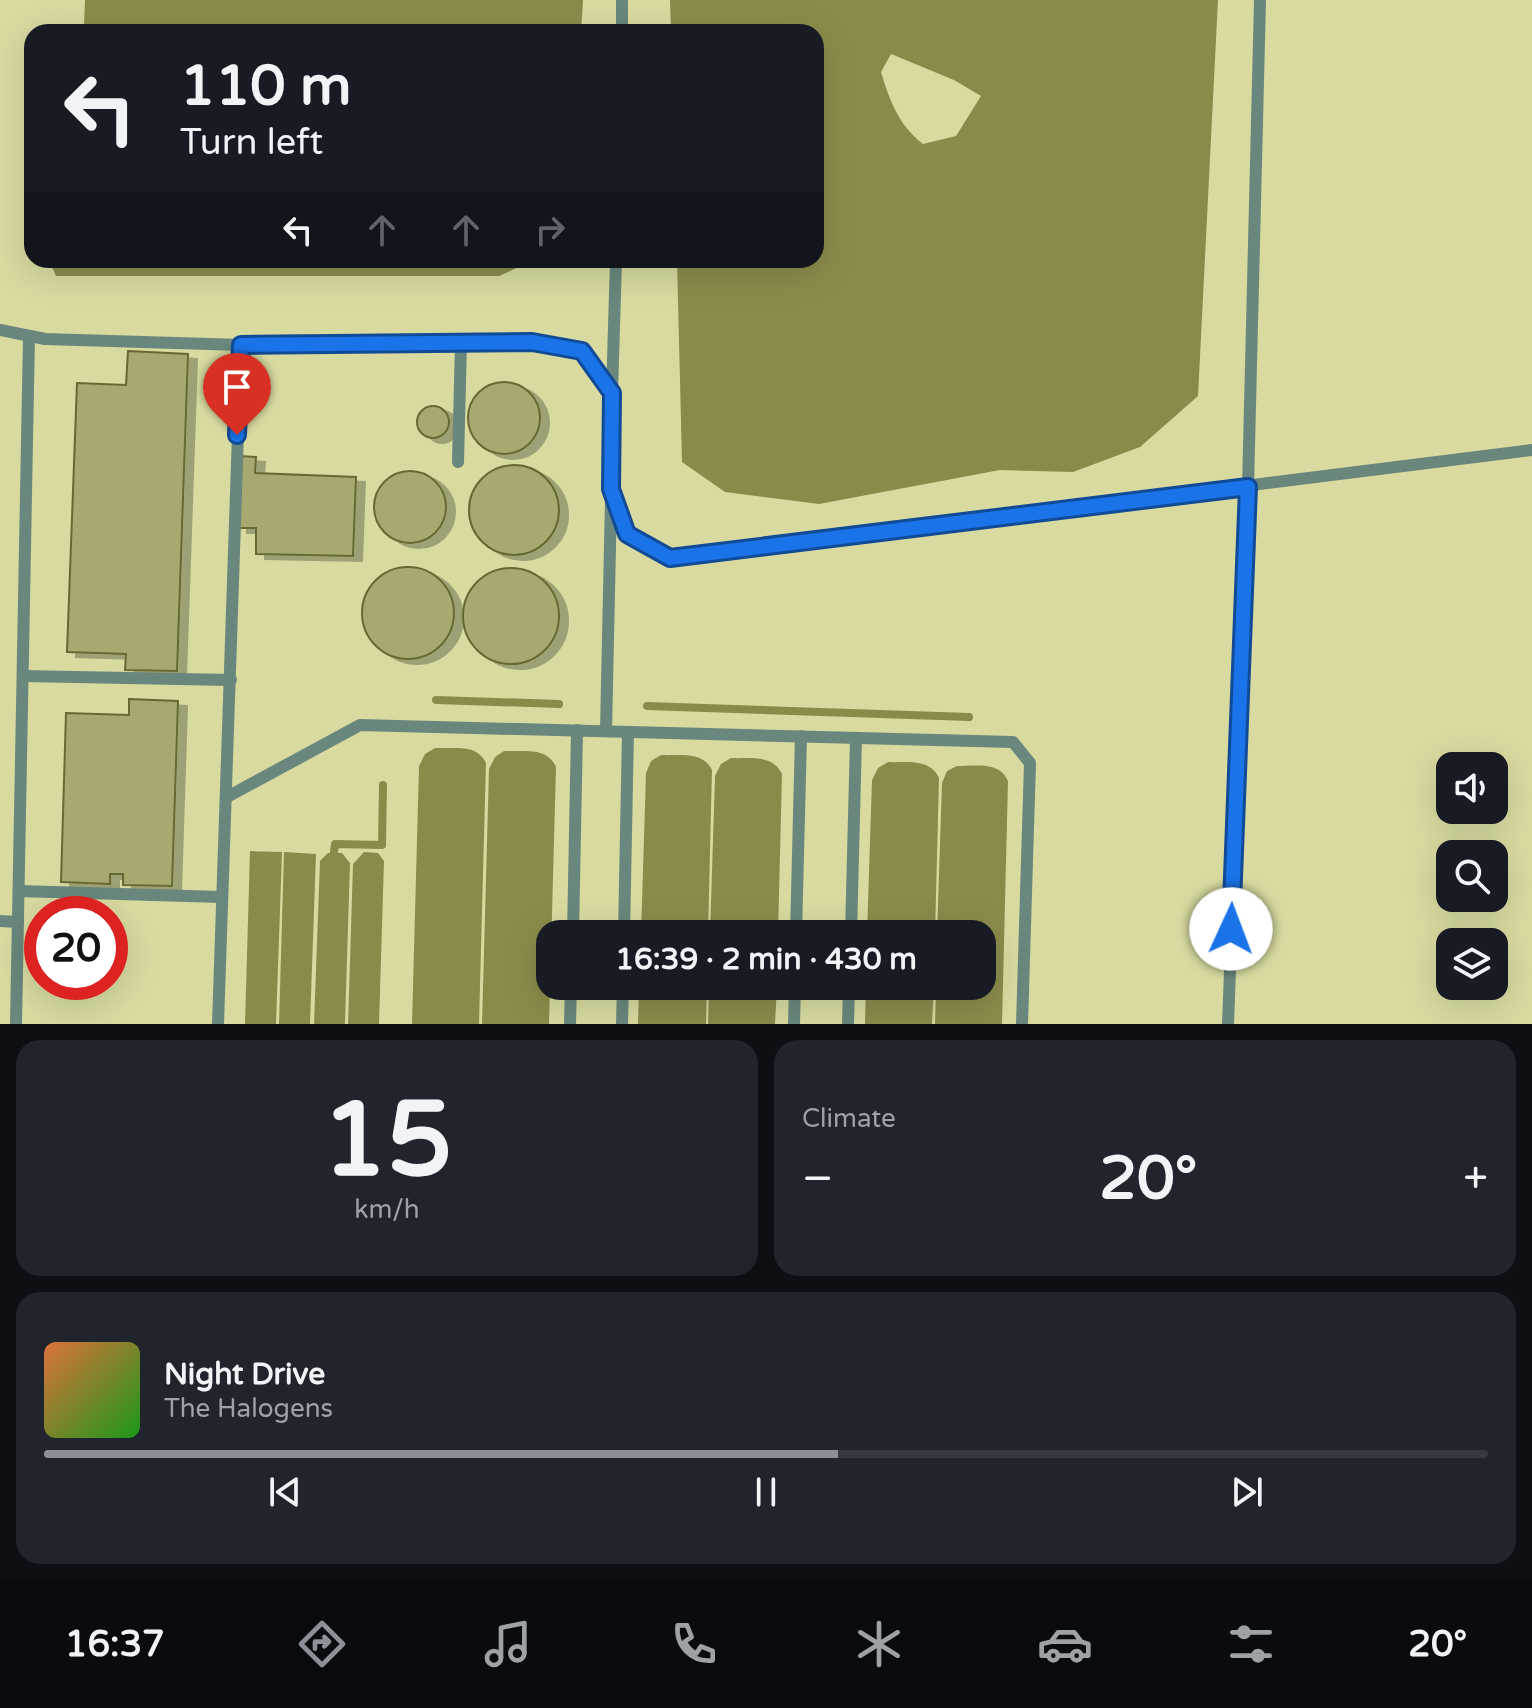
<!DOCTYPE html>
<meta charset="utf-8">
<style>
:root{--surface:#171b24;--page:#20242c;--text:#f1f3f6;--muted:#9ea1a6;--line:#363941;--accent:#8c9099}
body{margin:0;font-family:"Varela Round",sans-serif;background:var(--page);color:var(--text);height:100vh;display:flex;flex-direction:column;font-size:30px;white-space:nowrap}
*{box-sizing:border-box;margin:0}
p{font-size:26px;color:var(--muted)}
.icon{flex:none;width:44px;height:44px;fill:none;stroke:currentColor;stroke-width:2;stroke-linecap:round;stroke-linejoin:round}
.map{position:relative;height:1024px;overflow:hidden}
.drawer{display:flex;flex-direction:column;gap:16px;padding:16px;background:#0d0f14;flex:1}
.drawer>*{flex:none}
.guide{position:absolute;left:24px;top:24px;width:800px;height:244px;border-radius:24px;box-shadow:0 8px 32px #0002;background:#171b24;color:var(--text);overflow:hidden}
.buttons{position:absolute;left:1436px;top:752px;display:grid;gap:16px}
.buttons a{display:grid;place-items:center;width:72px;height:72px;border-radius:16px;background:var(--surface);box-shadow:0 8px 32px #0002;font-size:40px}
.speed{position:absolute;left:24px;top:896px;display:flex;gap:16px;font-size:40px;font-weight:700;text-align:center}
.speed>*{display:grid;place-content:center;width:104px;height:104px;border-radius:50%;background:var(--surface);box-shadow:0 8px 32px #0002;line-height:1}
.speed .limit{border:12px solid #d22;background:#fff;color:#111}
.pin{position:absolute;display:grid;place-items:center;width:68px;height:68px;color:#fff;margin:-82px -34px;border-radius:50% 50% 50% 0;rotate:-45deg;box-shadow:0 0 8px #0007}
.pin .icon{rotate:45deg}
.me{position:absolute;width:88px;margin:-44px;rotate:2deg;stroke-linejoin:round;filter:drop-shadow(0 0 6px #0008)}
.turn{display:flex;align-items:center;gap:28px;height:168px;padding:0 24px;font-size:36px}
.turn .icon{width:104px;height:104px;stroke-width:2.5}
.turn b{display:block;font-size:56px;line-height:68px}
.lanes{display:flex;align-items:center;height:76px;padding:0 24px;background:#0003;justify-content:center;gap:40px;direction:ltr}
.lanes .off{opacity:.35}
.big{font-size:60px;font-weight:700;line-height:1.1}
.drawer .tile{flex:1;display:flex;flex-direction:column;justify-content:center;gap:12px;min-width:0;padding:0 28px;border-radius:24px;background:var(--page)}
.drawer .dial{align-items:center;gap:0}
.dial b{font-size:104px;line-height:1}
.song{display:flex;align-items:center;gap:24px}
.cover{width:96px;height:96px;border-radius:12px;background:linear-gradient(135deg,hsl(20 70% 55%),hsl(120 70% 35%))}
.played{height:8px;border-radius:4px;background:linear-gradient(90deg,var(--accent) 55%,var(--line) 55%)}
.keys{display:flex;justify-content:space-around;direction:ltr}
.heat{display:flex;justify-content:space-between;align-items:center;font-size:44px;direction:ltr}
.drawer .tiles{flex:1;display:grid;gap:16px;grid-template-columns:1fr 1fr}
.tile:last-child{grid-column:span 2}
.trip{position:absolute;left:536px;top:920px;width:460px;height:80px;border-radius:24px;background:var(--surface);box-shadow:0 8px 32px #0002;font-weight:700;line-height:80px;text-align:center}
.tabs{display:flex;height:128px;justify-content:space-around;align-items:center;background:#090b0e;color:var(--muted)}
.tabs .icon{width:56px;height:56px}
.tabs .selected{color:var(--accent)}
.tabs b{font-size:36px;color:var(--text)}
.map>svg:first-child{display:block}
</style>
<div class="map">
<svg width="1532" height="1024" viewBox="0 0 1532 1024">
<defs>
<filter id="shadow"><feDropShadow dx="9" dy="5" stdDeviation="0" flood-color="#0004"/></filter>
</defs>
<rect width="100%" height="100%" fill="#d8daa0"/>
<g fill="#8a8b4b" fill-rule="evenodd">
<path d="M85 0H583L581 32H80L84 26Z"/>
<path d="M670 0H1218L1198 396 1140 447 1073 472 1000 470 819 504 725 492 682 462 677 260H816V32H671ZM891 54 954 80 981 96 956 136 923 144C899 125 890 102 881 72Z"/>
<path d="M49 260H534L499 276H56Z"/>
<path d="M435 748C454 749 477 743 486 763L479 1024H412L419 766 425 754Z"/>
<path d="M504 751C523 752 547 746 556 767L549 1024H482L489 769 495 757Z"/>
<path d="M661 755C680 756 703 751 712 770L708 934H641L646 773 651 761Z"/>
<path d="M731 758C750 759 773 754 782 774L778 934H710L715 776 721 764Z"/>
<path d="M888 762C906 763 930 758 939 778L935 934H867L872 780 878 768Z"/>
<path d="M957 766C976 766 1000 761 1008 781L1002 1024H935L936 986H982V934H937L942 783 947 771Z"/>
<path d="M250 851 282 852 276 1024H245Z"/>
<path d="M284 852 316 854 310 1024H279Z"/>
<path d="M364 852 378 853 384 861 379 1024H348L353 864Z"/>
<path d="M328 853H342L350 863 345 1024H314L320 861Z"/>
<path d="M639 986H707L706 1024H638Z"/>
<path d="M709 986H777L775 1024H708Z"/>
<path d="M866 986H934L932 1024H865Z"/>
</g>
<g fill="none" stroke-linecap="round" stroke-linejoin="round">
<g stroke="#8a8b4b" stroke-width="8">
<path d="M436 700 559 704"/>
<path d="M647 706 969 717"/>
<path d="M334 852 335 844 382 845 383 785"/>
</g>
</g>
<g fill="#a7a970" stroke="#686932" stroke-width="2" filter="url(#shadow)">
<path d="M128 351 188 354 177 671 125 670 126 654 67 652 77 383 126 385Z"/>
<circle cx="504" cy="418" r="36"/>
<circle cx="433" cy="422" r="16"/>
<path d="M240 456 256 457 255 473 356 477 353 556 256 554V528H238Z"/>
<circle cx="514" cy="510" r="45"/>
<circle cx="410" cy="507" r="36"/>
<circle cx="408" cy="613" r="46"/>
<circle cx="511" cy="616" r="48"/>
<path d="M129 699 178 701 172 886 123 885V874H110V884L61 882 66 713 129 715Z"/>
</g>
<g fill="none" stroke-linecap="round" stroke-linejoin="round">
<g stroke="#69877c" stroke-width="12">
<path d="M622 32V0"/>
<path d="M0 330 45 339 241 345 532 342 582 351 612 393 611 489 627 534 670 558 1532 450"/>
<path d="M612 393 616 260"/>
<path d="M458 462 461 343"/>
<path d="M23 676 231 680"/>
<path d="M606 731 611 500"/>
<path d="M227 797 360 725 1013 742 1030 763 1022 1024"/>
<path d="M19 891 221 897"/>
<path d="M0 921 18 922"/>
<path d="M573 934 577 730"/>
<path d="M624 934 628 732"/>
<path d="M796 934 801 736"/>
<path d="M851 934 856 738"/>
<path d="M16 1024 29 336"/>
<path d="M218 1024 241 345"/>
<path d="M570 1024 571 986"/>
<path d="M622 1024 623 986"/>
<path d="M794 1024 795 986"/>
<path d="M848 1024 849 986"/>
<path d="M1228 1024 1248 487 1260 0"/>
</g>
</g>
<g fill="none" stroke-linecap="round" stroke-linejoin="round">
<defs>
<path id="route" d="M237 435 241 345 532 342 582 351 612 393 611 489 627 534 670 558 1248 487 1231 929"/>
</defs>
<use href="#route" stroke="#114b97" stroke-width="20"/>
<use href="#route" stroke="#1a73e8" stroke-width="14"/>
</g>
</svg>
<div class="buttons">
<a><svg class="icon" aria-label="sound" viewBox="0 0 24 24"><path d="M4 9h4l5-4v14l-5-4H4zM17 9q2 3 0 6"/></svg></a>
<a><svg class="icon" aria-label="search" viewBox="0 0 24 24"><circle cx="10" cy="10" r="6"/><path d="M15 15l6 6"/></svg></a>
<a><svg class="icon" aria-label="layers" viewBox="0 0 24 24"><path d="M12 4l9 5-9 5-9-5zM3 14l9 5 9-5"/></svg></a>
</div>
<div class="speed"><div class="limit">20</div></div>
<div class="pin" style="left:237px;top:435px;background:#d93025"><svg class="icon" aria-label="arrive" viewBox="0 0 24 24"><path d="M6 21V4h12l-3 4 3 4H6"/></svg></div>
<svg class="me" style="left:1231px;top:929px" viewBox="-20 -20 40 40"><circle r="19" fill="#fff"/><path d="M0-13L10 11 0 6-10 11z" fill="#1a73e8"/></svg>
<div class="trip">16:39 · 2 min · 430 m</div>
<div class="guide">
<div class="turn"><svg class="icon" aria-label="left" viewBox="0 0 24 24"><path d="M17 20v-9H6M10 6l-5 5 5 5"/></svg><div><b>110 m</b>Turn left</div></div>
<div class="lanes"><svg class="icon" aria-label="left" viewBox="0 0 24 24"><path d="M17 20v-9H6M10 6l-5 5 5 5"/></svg><svg class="icon off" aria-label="ahead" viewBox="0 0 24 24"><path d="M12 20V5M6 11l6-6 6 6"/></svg><svg class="icon off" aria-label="ahead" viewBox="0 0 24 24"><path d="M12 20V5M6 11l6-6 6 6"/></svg><svg class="icon off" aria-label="right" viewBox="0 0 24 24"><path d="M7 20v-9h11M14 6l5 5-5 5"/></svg></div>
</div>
</div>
<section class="drawer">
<div class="tiles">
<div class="tile dial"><b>15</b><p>km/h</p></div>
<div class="tile"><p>Climate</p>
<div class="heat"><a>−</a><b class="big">20°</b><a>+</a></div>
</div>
<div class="tile">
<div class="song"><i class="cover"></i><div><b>Night Drive</b><p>The Halogens</p></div></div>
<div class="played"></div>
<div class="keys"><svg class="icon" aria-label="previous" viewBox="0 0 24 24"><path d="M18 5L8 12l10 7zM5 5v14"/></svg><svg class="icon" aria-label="pause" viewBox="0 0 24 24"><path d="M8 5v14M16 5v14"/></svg><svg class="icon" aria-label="next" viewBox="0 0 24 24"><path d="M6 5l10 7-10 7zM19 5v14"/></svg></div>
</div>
</div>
</section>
<nav class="tabs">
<b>16:37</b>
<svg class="icon selected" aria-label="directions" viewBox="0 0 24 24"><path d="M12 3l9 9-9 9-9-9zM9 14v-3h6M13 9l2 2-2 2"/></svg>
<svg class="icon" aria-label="music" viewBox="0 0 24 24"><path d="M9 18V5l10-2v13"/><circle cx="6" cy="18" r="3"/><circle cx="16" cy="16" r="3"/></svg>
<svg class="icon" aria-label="phone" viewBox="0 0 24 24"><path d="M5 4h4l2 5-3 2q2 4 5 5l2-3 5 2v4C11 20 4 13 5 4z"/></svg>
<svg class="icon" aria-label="climate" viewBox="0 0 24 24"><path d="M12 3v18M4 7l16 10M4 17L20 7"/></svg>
<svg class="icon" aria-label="car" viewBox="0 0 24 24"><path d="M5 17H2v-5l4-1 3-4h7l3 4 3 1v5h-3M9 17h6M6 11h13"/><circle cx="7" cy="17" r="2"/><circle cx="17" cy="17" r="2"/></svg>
<svg class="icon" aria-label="filters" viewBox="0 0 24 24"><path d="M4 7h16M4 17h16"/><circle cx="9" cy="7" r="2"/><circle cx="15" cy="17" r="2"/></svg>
<b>20°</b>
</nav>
